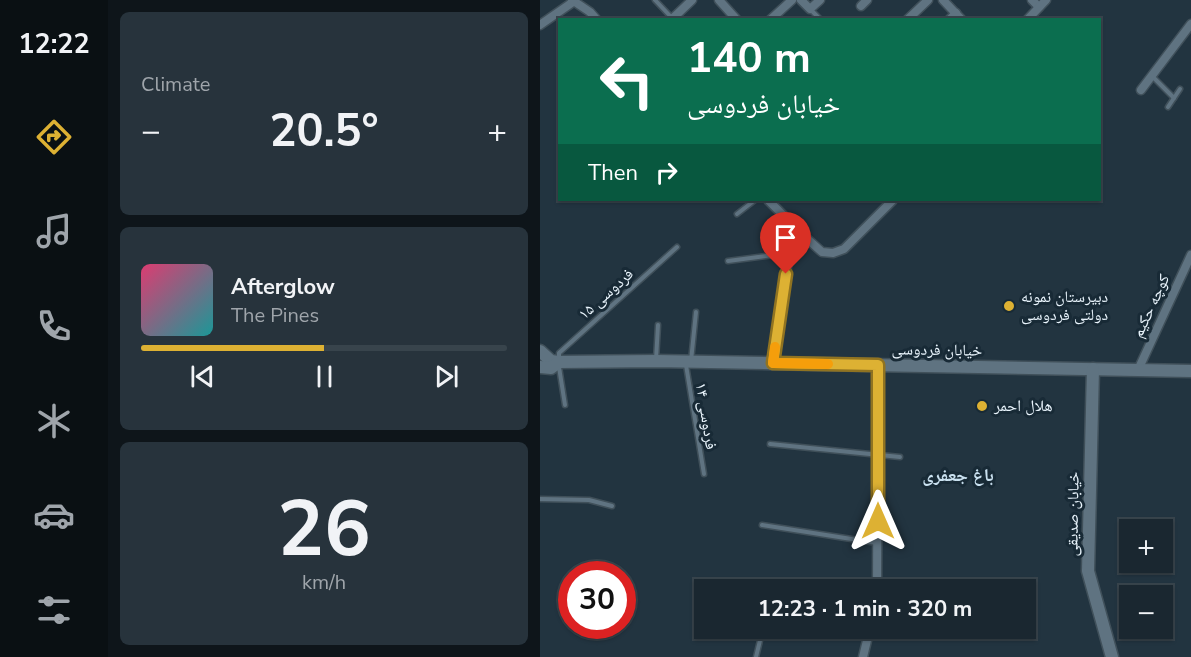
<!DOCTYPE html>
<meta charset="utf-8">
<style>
:root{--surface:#1a2730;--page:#27333c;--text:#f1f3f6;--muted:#9fa5ab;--line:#38444c;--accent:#ddb133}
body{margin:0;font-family:"Nunito Sans","Noto Naskh Arabic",sans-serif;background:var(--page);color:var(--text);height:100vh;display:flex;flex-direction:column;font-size:22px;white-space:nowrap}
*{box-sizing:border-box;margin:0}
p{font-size:20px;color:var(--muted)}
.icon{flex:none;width:33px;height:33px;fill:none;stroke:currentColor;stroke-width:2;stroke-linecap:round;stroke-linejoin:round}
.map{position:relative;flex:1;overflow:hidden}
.details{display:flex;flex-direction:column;gap:12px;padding:12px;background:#0e151a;width:432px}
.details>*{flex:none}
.hud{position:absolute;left:18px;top:18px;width:543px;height:183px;border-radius:0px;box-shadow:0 2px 4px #0004,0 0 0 2px var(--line);background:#0b6e4f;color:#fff;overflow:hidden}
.buttons{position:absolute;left:579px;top:519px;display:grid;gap:12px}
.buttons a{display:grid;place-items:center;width:54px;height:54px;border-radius:0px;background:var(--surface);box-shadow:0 2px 4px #0004,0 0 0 2px var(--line);font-size:30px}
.speed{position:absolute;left:18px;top:561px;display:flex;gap:12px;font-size:30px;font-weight:700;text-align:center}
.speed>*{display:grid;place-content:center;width:78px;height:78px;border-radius:50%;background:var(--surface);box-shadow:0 2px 4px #0004,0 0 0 2px var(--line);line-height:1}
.speed .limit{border:9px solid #d22;background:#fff;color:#111}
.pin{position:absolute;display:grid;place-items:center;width:51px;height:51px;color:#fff;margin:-62px -26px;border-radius:50% 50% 50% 0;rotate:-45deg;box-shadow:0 0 6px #0007}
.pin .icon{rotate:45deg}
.me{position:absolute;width:66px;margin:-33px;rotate:0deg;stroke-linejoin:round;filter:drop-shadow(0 0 4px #0008)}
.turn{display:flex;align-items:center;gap:21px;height:126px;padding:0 30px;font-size:27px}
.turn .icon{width:78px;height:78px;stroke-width:2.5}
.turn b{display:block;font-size:42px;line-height:51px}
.then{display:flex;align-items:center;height:57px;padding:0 30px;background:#0003;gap:12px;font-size:22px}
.big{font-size:45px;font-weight:700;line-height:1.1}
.details .widget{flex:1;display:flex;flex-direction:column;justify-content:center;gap:9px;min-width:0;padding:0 21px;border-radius:9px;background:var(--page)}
.details .dial{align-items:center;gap:0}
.dial b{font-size:78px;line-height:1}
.song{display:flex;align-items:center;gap:18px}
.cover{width:72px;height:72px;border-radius:9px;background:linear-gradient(135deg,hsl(340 70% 55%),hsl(180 70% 35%))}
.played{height:6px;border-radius:3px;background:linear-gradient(90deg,var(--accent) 50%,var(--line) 50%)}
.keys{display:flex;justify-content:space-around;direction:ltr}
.heat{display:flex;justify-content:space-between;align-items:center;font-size:33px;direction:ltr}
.trip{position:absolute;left:154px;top:579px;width:342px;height:60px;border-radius:0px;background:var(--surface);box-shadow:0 2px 4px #0004,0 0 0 2px var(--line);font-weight:700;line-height:60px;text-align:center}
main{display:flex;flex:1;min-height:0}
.menu{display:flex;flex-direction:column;width:108px;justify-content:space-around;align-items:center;background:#0a1013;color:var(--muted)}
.menu .icon{width:42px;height:42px}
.menu .current{color:var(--accent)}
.menu b{font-size:27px;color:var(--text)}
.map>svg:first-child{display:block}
</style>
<main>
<nav class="menu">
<b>12:22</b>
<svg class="icon current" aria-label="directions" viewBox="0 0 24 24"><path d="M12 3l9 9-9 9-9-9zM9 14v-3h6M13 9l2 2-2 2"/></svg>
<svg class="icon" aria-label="music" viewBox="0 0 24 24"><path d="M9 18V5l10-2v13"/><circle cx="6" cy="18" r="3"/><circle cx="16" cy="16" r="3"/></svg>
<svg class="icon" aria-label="phone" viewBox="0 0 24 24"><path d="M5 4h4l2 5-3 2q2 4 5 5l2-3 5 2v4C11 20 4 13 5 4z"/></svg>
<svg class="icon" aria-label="climate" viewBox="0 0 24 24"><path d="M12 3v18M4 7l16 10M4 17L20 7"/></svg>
<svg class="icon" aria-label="car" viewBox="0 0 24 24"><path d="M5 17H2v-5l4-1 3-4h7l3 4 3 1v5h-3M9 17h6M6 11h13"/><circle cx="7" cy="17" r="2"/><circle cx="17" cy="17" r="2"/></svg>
<svg class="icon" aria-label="filters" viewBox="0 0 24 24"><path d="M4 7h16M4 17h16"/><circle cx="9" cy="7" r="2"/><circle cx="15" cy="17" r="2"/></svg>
</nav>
<section class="details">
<div class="widget"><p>Climate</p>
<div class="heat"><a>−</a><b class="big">20.5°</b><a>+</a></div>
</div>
<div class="widget">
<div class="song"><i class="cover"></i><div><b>Afterglow</b><p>The Pines</p></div></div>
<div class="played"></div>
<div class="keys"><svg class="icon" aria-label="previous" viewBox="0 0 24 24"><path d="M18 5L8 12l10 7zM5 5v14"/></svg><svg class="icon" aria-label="pause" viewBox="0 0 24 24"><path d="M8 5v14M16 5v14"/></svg><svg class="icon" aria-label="next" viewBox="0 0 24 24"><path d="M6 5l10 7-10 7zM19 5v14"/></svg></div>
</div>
<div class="widget dial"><b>26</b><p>km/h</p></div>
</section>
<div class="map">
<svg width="651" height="657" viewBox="0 0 651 657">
<rect width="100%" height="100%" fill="#223440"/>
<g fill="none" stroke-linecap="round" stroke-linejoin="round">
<defs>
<g id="lane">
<path d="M115 0 132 18"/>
<path d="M271 10 281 20"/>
<path d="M612 76 634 98"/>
<path d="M628 107 640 89"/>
<path d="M197 214 215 200"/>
<path d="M188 261 249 253"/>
<path d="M19 359V353L137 247"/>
<path d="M116 360 118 325"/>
<path d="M151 361 156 312"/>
<path d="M146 365 164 474"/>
<path d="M19 367 25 405"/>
<path d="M230 444 360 457"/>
<path d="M0 499 49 500 72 506"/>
<path d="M222 525 337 543"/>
<path d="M216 589 221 590"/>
<path d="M216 657 223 628"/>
</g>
<g id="street">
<path d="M32 0 50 12 57 20"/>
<path d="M179 0 197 20"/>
<path d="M261 0 270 9 280 0"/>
<path d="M403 0 422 20"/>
<path d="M492 0 499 7"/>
<path d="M321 6 327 0"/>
<path d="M131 20 152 0"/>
<path d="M230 20 252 0"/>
<path d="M367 20 388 0"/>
<path d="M409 20 416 13"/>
<path d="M487 20 506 0"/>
<path d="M0 25 33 2"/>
<path d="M601 90 651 24"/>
<path d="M228 200 264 236 282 252 293 253 304 249 353 200"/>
<path d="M233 363 249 253 264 236"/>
<path d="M598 370 651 255"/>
<path d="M337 590 338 365"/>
<path d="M323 657 330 628"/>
</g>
<g id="secondary">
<path d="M0 351 11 361 19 362"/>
<path d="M0 367 11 368 19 362 116 361 651 371"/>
<path d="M553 369 548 571 572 657"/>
</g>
</defs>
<use href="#lane" stroke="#40505a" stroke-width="7"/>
<use href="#street" stroke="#40505a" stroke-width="11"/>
<use href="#secondary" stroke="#40505a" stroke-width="15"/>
<use href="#lane" stroke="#5f7381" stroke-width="4"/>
<use href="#street" stroke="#5f7381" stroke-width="8"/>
<use href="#secondary" stroke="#5f7381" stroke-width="12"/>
</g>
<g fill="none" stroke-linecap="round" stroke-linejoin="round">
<defs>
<path id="route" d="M246 274 233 363 338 365V521"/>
</defs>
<use href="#route" stroke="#907321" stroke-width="15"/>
<use href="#route" stroke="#ddb133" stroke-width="10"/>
<path stroke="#f59e0b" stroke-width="10" d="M235 347 233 363 288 364"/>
</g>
<g fill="#ddb133" stroke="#182a36" stroke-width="2">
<circle cx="469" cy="306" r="6"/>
<circle cx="442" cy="406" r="6"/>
</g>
<g text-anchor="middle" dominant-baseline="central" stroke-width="6" stroke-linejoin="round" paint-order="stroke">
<g font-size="16" fill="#eaf5fd" stroke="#182a36">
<text transform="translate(66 294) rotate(-42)">فردوسی ۱۵</text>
<text transform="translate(611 306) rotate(-65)">کوچه حکیم</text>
<text transform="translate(397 350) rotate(1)">خیابان فردوسی</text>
<text transform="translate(166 416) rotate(81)">فردوسی ۱۴</text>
<text transform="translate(533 514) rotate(-89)">خیابان صدیقی</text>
</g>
<g font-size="16" fill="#eaf5fd" stroke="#182a36" text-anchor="start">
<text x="481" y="297">دبیرستان نمونه<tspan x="481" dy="18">دولتی فردوسی</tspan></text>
<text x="454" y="406">هلال احمر</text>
</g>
<g font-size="18" font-weight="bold" fill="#cae1f0" stroke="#182a36">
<text x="418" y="475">باغ جعفری</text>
</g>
</g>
</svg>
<div class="buttons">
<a>+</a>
<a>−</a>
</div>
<div class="speed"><div class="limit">30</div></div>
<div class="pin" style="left:246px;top:274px;background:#d93025"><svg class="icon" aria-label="arrive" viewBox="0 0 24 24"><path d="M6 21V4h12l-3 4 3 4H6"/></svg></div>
<svg class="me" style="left:338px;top:521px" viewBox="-20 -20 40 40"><path d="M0-17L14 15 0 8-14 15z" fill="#ddb133" stroke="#fff" stroke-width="4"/></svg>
<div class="trip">12:23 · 1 min · 320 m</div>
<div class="hud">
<div class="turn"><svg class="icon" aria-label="left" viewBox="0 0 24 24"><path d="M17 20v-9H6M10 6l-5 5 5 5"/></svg><div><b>140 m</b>خیابان فردوسی</div></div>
<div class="then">Then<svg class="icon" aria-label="right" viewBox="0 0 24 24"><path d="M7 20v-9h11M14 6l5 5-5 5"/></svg></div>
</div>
</div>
</main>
